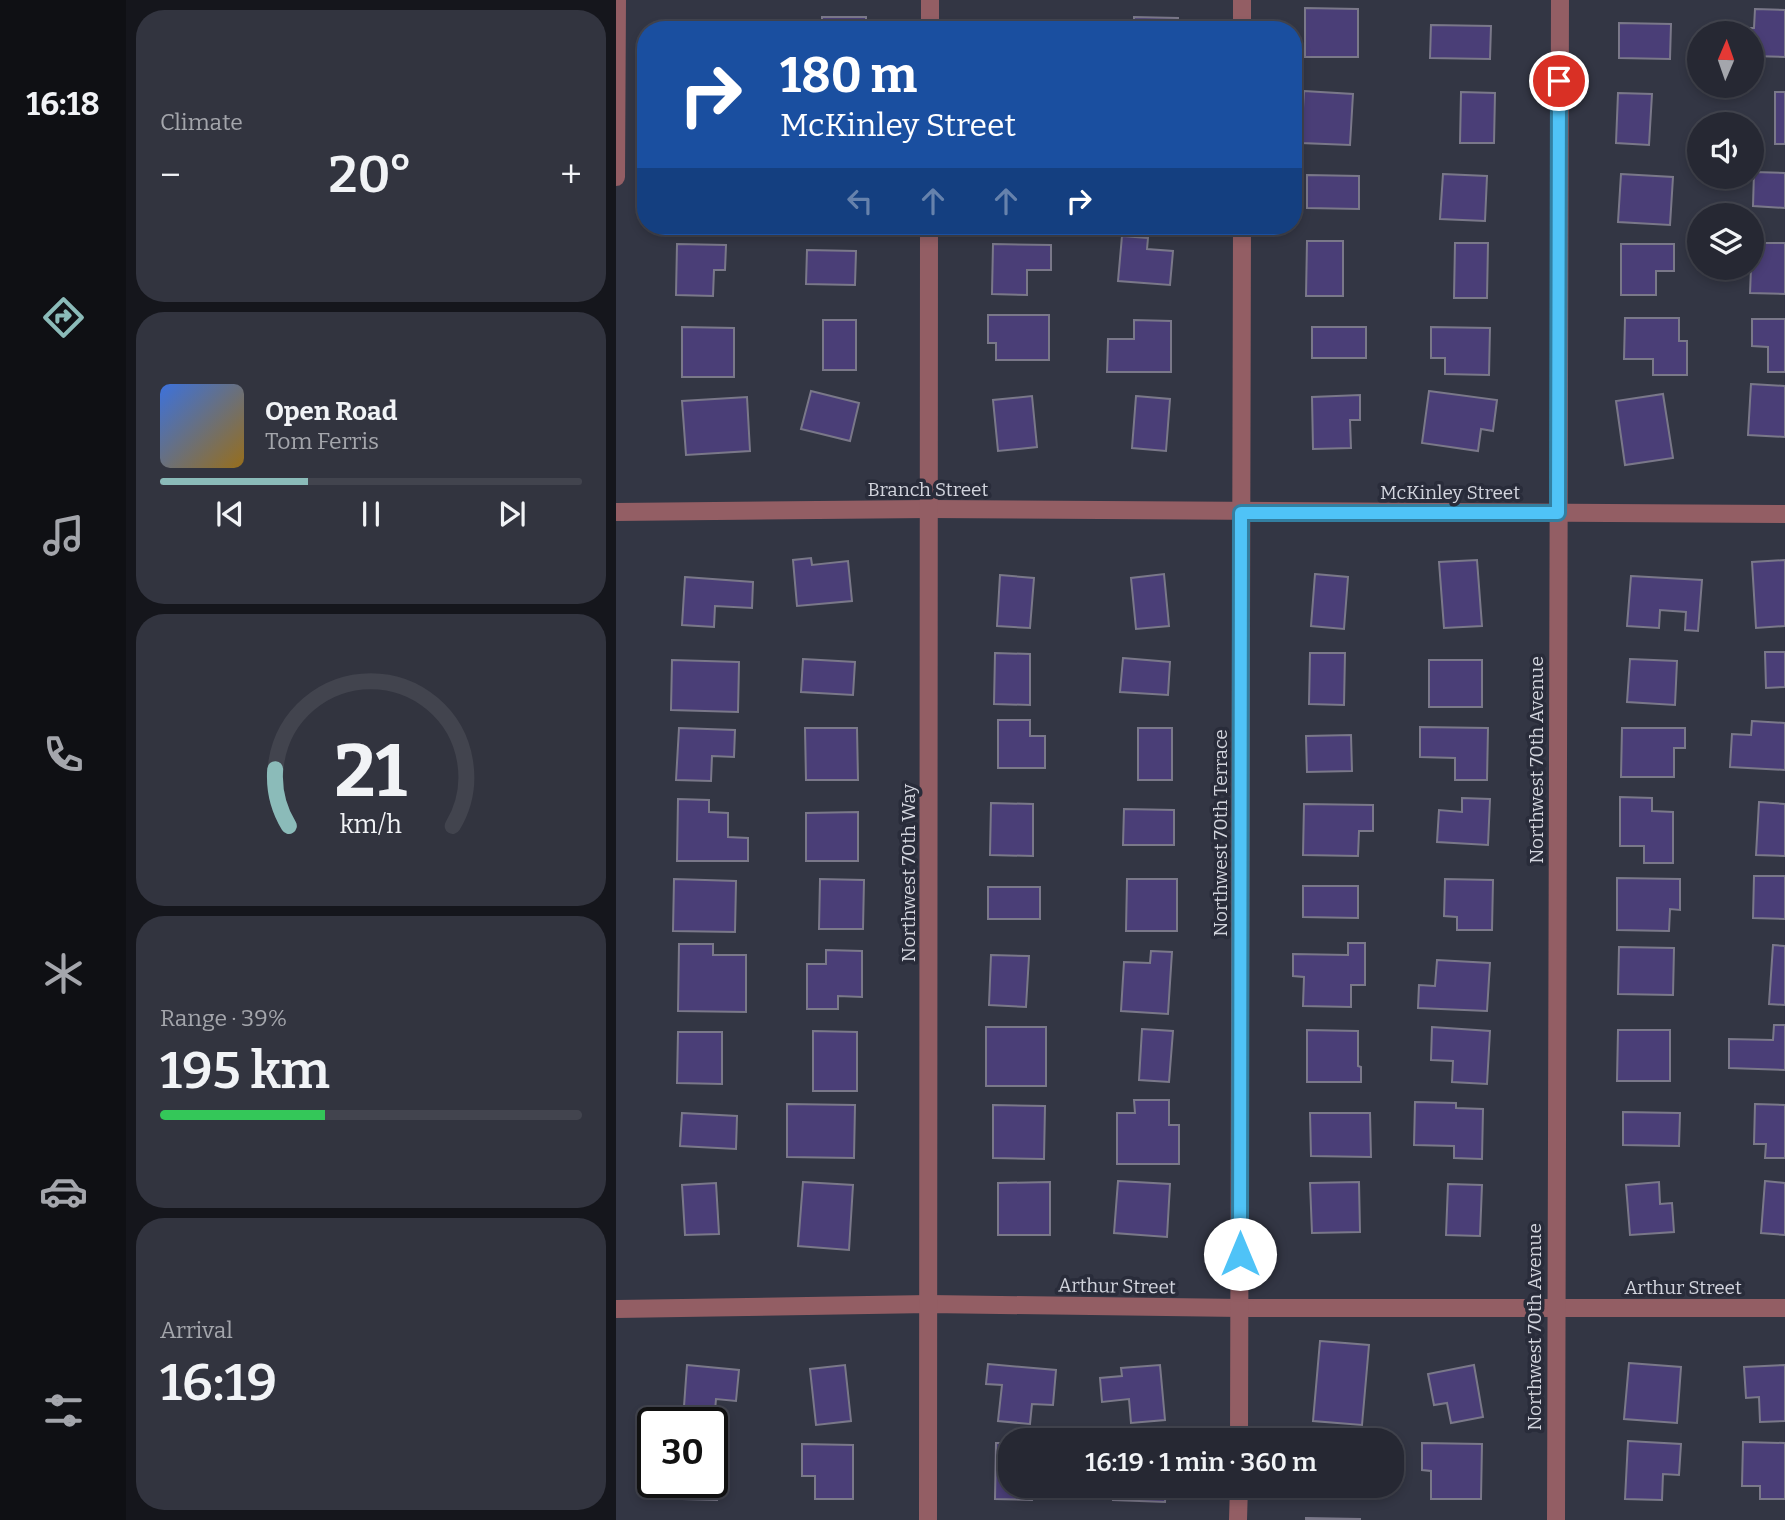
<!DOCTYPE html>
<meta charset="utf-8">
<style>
:root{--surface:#262833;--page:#32343f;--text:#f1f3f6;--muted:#a4a6ac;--line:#42444e;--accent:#8bbbb9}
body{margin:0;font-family:Bitter,serif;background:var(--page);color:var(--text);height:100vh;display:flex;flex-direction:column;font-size:26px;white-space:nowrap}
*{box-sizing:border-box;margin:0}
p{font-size:23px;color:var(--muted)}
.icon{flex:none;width:38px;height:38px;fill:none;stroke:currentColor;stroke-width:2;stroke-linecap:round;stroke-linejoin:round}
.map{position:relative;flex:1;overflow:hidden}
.panel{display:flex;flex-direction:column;gap:10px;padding:10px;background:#15161c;width:490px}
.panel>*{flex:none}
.guide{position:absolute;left:21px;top:21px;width:665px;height:214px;border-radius:28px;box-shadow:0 4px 10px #0003,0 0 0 2px var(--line);background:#1a4fa0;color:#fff;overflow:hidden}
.needle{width:46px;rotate:2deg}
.controls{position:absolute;left:1071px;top:21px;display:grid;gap:14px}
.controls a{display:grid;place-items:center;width:77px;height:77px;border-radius:50%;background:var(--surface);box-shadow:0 4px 10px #0003,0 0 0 2px var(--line);font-size:35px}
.speed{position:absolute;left:21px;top:1407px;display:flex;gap:14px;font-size:35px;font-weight:700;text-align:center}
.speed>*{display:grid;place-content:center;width:91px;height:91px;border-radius:50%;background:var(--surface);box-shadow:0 4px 10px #0003,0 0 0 2px var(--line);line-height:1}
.speed .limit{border:4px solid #111;border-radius:10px;background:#fff;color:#111}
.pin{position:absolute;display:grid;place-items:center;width:60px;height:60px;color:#fff;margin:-30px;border:4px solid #fff;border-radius:50%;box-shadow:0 2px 7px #0007}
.me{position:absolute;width:77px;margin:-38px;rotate:0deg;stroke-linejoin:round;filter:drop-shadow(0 0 5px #0008)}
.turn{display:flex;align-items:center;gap:24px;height:147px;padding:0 28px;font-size:32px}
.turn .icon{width:91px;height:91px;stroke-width:2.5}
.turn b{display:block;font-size:49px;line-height:60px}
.lanes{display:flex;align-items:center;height:66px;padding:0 28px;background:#0003;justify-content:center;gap:35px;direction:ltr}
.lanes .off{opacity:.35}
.big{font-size:52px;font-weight:600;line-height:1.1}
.panel .card{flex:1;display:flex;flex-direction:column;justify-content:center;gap:10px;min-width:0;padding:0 24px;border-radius:28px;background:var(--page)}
.panel .dial{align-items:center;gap:0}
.dial svg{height:182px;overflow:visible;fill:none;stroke:var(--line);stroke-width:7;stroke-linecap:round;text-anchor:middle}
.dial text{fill:var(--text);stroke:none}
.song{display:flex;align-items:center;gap:21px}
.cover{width:84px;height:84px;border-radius:10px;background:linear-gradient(135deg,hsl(220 70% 55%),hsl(40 70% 35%))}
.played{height:7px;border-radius:4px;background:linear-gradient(90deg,var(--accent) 35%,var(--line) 35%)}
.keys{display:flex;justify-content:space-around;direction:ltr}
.heat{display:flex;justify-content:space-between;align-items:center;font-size:38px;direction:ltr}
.charge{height:10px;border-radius:5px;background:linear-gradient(90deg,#34c759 39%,var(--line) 0)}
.trip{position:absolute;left:382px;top:1428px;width:406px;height:70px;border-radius:28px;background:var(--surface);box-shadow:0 4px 10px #0003,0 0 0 2px var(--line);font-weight:600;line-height:70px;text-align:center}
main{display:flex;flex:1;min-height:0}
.dock{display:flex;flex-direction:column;width:126px;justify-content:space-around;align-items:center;background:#0f1014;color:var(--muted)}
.dock .icon{width:49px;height:49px}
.dock .selected{color:var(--accent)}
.dock b{font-size:32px;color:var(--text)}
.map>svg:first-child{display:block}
</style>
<main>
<nav class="dock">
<b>16:18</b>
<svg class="icon selected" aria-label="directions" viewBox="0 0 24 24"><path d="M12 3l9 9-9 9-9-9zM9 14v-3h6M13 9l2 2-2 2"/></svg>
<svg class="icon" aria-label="music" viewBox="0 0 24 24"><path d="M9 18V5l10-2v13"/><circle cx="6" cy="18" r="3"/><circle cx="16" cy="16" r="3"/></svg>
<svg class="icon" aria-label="phone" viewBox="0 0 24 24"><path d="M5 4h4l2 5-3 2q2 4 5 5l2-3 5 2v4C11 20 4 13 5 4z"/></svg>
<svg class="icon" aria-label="climate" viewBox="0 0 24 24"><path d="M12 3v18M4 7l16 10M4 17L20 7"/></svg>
<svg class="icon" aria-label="car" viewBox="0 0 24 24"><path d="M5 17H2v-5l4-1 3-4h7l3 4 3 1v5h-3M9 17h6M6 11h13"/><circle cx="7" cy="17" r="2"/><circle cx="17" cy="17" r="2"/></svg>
<svg class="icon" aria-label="filters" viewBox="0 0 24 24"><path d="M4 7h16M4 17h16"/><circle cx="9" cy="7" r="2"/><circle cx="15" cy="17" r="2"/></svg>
</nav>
<section class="panel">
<div class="card"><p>Climate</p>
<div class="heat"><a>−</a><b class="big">20°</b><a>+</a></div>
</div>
<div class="card">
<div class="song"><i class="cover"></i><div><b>Open Road</b><p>Tom Ferris</p></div></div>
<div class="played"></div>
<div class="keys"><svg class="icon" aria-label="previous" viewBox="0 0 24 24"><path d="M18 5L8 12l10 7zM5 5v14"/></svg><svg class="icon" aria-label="pause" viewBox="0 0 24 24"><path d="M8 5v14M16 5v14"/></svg><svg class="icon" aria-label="next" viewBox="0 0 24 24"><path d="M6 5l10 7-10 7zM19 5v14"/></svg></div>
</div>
<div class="card dial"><svg viewBox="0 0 100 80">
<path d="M14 69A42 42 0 1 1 86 69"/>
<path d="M14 69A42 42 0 0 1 8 44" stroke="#8bbbb9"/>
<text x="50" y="56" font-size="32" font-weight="700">21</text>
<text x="50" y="72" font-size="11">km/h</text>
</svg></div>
<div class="card"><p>Range · 39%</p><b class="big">195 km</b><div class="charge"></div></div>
<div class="card"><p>Arrival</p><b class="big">16:19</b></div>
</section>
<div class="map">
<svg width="1169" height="1520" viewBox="0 0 1169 1520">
<rect width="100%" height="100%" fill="#333644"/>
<g fill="#4a3e77" stroke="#7a7889" stroke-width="2">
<path d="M689 8 742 9V57H689Z"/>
<path d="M1139 9 1169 10V57L1136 56V33H1127L1128 28H1138Z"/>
<rect x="206" y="17" width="44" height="13"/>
<path d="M518 17 562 18V30H518Z"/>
<path d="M59 23 113 26V30H58Z"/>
<path d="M1003 23 1055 24 1054 59 1003 58Z"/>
<rect x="372" y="25" width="55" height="5"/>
<path d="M815 25 875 26 874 59 814 58Z"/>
<path d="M688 91 737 94 734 145 685 143Z"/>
<path d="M845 92 879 93 878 143H844Z"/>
<rect x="1159" y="92" width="10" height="52"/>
<path d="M1002 93 1036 94 1033 145 1000 143Z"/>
<path d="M1138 172 1169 173V208L1137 206Z"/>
<path d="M827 174 871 176 869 221 824 219Z"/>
<path d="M1005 174 1057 177 1054 225 1002 222Z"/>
<path d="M691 175 743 176V209L691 208Z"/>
<path d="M506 236 532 238 531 249 557 251 554 285 502 281Z"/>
<path d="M691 241H727V296H690Z"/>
<path d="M839 243H872L871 298H838Z"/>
<path d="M1136 243H1169V294L1134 293Z"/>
<path d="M61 244 110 245 109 270H98L97 296 60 295Z"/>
<path d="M377 244 435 245V270H411V295L376 294Z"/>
<path d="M1005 244H1058V271H1040V295H1005Z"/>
<path d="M191 250 240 251 239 285 190 284Z"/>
<path d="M372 315H433V360H380V343H372Z"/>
<path d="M1009 318H1063V341H1071V375H1037V359H1008Z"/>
<path d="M1136 319H1169V372H1152V347L1136 346Z"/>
<rect x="207" y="320" width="33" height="50"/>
<path d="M518 320 555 321V372H491L492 339H518Z"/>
<path d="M66 327 118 328V377H66Z"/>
<rect x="696" y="327" width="54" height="31"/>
<path d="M815 327 874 328 873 375 829 374V358H815Z"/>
<path d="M1135 384 1169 386V437L1132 435Z"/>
<path d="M195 391 243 403 234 441 185 429Z"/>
<path d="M813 391 881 400 877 431 865 429 862 451 806 443Z"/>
<path d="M1047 394 1057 458 1009 465 1000 401Z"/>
<path d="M744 395V420H734L735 448 697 449 696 397Z"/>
<path d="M416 396 421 447 382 451 377 400Z"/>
<path d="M520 396 554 399 550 451 516 448Z"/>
<path d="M131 397 134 451 70 455 66 401Z"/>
<path d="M195 558 196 565 232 561 236 601 181 606 177 560Z"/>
<path d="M861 560 866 626 828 628 823 562Z"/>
<path d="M1169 560V626L1140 628 1136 562Z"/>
<path d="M548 574 553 626 520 629 515 578Z"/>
<path d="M699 574 732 577 728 629 695 626Z"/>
<path d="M384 575 418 578 414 628 381 626Z"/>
<path d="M1015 576 1086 580 1082 631 1069 630 1070 612 1044 610 1043 628 1011 626Z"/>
<path d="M69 577 137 582 136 608 99 606 98 627 66 625Z"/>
<path d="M1149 652H1169V687L1150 688Z"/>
<path d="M379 653 414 654V705L378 704Z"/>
<path d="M694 653H729L728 705 693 704Z"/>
<path d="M507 658 554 662 552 695 504 692Z"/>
<path d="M187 659 239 662 237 695 185 692Z"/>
<path d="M1014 659 1061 661 1059 705 1011 702Z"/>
<path d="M56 660 123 662 122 712 55 710Z"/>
<rect x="813" y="660" width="53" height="47"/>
<path d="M382 720H414V736H429V768H382Z"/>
<path d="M1136 721 1169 723V770L1114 767 1116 734 1135 735Z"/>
<path d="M804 727 872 728 871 780H839V758L804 757Z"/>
<path d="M63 728 119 730 118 757 96 756 95 781 60 780Z"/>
<path d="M189 728H241L242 780H190Z"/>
<rect x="522" y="728" width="34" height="52"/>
<path d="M1006 728H1069V748H1058V777H1005Z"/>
<path d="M735 735 736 771 691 772 690 736Z"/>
<path d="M1004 797 1036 798V811L1057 812V863H1028V846H1004Z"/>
<path d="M846 798 874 799 872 845 821 842 823 810 846 812Z"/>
<path d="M62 799 93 800V812L112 813V837L132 838V861H61Z"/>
<path d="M1143 802 1169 804V856L1140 855Z"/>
<path d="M375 803 417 804V856L374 855Z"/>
<path d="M688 804 757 805V831H743L742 856 687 855Z"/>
<path d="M508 809 558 810V845H507Z"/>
<path d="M242 812V861H190V813Z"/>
<path d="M1138 876H1169V919L1137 918Z"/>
<path d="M1001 878 1064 879V910L1054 909 1053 931 1001 930Z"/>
<path d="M58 879 120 881 119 932 57 931Z"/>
<path d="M204 879 248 880 247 929H203Z"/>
<path d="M511 879H561V931H510Z"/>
<path d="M829 879 877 880 876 930H841V917L828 916Z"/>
<path d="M687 886H742V918L687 917Z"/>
<rect x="372" y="887" width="52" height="32"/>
<path d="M732 943H749V985H735V1007L687 1006 688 977 677 976V954L732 955Z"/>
<path d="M63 944H97V955H130V1012L62 1011Z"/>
<path d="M1157 945 1169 946V1005L1153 1004Z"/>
<path d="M1003 947 1058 948 1057 995 1002 994Z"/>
<path d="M210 950 246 951V997L222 996V1009H191V964H210Z"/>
<path d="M535 951 556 952 552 1014 505 1011 508 962 534 963Z"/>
<path d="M375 955 413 956 410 1007 373 1005Z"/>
<path d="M821 960 874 963 871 1011 802 1008 803 985 819 986Z"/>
<path d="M1158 1025H1169V1070L1113 1068V1039L1157 1040Z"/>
<rect x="370" y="1027" width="60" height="59"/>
<path d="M816 1027 874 1031 871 1084 836 1082 837 1061 815 1060Z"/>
<path d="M526 1029 557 1031 553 1082 523 1080Z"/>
<path d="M691 1030 742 1031V1066L745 1067V1082H691Z"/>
<path d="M1002 1030H1054V1081H1001Z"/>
<path d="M197 1031 241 1032V1091H197Z"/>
<path d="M62 1032H106V1084L61 1083Z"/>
<path d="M518 1100H553V1125H563V1164H501V1113H519Z"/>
<path d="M799 1102 840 1103V1108L867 1109 866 1159 838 1158V1146L798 1145Z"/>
<path d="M171 1104 239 1105 238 1158 171 1157Z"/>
<path d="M1139 1104 1169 1105V1158H1149L1150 1144H1138Z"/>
<path d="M377 1105 429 1106 428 1159 377 1158Z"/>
<path d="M1007 1112 1064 1113 1063 1146 1007 1145Z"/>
<path d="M66 1113 121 1116 120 1149 64 1146Z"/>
<path d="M694 1113H754L755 1157 695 1156Z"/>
<path d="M502 1181 554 1184 551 1237 498 1233Z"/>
<path d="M1149 1181 1169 1183V1235L1145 1233Z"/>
<path d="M187 1182 237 1185 233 1250 182 1246Z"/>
<path d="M434 1182V1235H382V1183Z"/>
<path d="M743 1182 744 1232 696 1233 694 1183Z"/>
<path d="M1043 1182 1044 1204 1056 1203 1058 1232 1014 1235 1010 1185Z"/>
<path d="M100 1183 103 1234 69 1235 66 1185Z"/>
<path d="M832 1184 866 1185 864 1236 830 1235Z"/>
<path d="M704 1341 753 1345 746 1425 697 1421Z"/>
<path d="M1013 1363 1065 1367 1061 1423 1008 1419Z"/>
<path d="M372 1364 440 1370 437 1405 416 1404 414 1424 382 1421 386 1385 370 1384Z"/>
<path d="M71 1365 123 1370 120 1401 100 1399 98 1423 67 1420Z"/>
<path d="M229 1365 235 1421 200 1425 194 1369Z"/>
<path d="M544 1365 549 1420 515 1423 513 1399 486 1402 484 1378 506 1376 505 1368Z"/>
<path d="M858 1365 867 1417 835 1423 831 1403 818 1405 812 1374Z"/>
<path d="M1169 1365V1421L1144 1422 1143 1397 1130 1398 1128 1367Z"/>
<path d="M1012 1441 1065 1444 1063 1475 1047 1474 1046 1500 1009 1499Z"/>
<path d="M1127 1442 1169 1443V1499H1144V1486H1126Z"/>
<path d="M380 1443H394V1486H417L416 1500 379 1499Z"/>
<path d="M806 1443 866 1444 865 1499H815V1471L806 1470Z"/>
<path d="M96 1444H103L101 1500 67 1499V1482H96Z"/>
<path d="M186 1444 237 1445V1499H199V1476H186Z"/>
<path d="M498 1486H550L549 1502 497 1500Z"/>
<rect x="697" y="1486" width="34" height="12"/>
<path d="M690 1518 744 1519V1520H690Z"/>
</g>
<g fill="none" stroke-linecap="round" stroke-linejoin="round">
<g stroke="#935e64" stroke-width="18">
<path d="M314 30V0"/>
<path d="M626 30V0"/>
<path d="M0 177 1 0"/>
<path d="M0 512 313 509 1169 514"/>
<path d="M0 1309 313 1304 624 1308H1169"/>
<path d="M623 1440 626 226"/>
<path d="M312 1520 313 226"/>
<path d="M622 1520 623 1486"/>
<path d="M940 1520 944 0"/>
</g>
</g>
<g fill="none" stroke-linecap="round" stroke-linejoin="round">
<defs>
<path id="route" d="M624 1254 625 513H942L943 81"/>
</defs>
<use href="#route" stroke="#337fa1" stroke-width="18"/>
<use href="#route" stroke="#4fc3f7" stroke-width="12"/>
</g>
<g text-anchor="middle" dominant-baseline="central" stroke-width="7" stroke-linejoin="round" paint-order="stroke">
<g font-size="19" fill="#d2d4dd" stroke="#292c3a">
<text x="312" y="489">Branch Street</text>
<text x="834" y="492">McKinley Street</text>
<text transform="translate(920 760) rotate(-90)">Northwest 70th Avenue</text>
<text transform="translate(604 833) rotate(-90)">Northwest 70th Terrace</text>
<text transform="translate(292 873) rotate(-90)">Northwest 70th Way</text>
<text transform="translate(501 1286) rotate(1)">Arthur Street</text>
<text x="1067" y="1287">Arthur Street</text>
<text transform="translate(918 1327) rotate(-90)">Northwest 70th Avenue</text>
</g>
</g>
</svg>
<div class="controls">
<a><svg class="needle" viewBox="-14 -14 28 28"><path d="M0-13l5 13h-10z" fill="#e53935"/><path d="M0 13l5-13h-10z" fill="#a4a6ac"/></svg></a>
<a><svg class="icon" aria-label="sound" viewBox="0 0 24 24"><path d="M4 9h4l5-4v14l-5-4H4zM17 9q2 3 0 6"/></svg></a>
<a><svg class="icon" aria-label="layers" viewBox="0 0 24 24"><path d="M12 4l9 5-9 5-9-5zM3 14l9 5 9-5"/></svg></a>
</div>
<div class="speed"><div class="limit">30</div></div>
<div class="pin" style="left:943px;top:81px;background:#d93025"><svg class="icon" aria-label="arrive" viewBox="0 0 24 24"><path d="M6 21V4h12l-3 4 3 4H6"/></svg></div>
<svg class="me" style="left:624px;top:1254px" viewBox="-20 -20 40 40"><circle r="19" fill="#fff"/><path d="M0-13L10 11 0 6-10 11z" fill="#4fc3f7"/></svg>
<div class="trip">16:19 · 1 min · 360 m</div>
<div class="guide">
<div class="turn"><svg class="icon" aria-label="right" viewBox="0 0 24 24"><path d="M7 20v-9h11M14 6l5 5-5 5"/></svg><div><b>180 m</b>McKinley Street</div></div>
<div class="lanes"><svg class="icon off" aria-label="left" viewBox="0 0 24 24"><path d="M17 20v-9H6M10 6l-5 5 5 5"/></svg><svg class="icon off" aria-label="ahead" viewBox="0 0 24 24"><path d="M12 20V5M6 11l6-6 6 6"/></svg><svg class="icon off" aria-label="ahead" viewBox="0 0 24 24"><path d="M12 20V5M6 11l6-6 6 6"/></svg><svg class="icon" aria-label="right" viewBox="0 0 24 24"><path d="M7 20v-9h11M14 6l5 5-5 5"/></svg></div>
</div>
</div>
</main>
